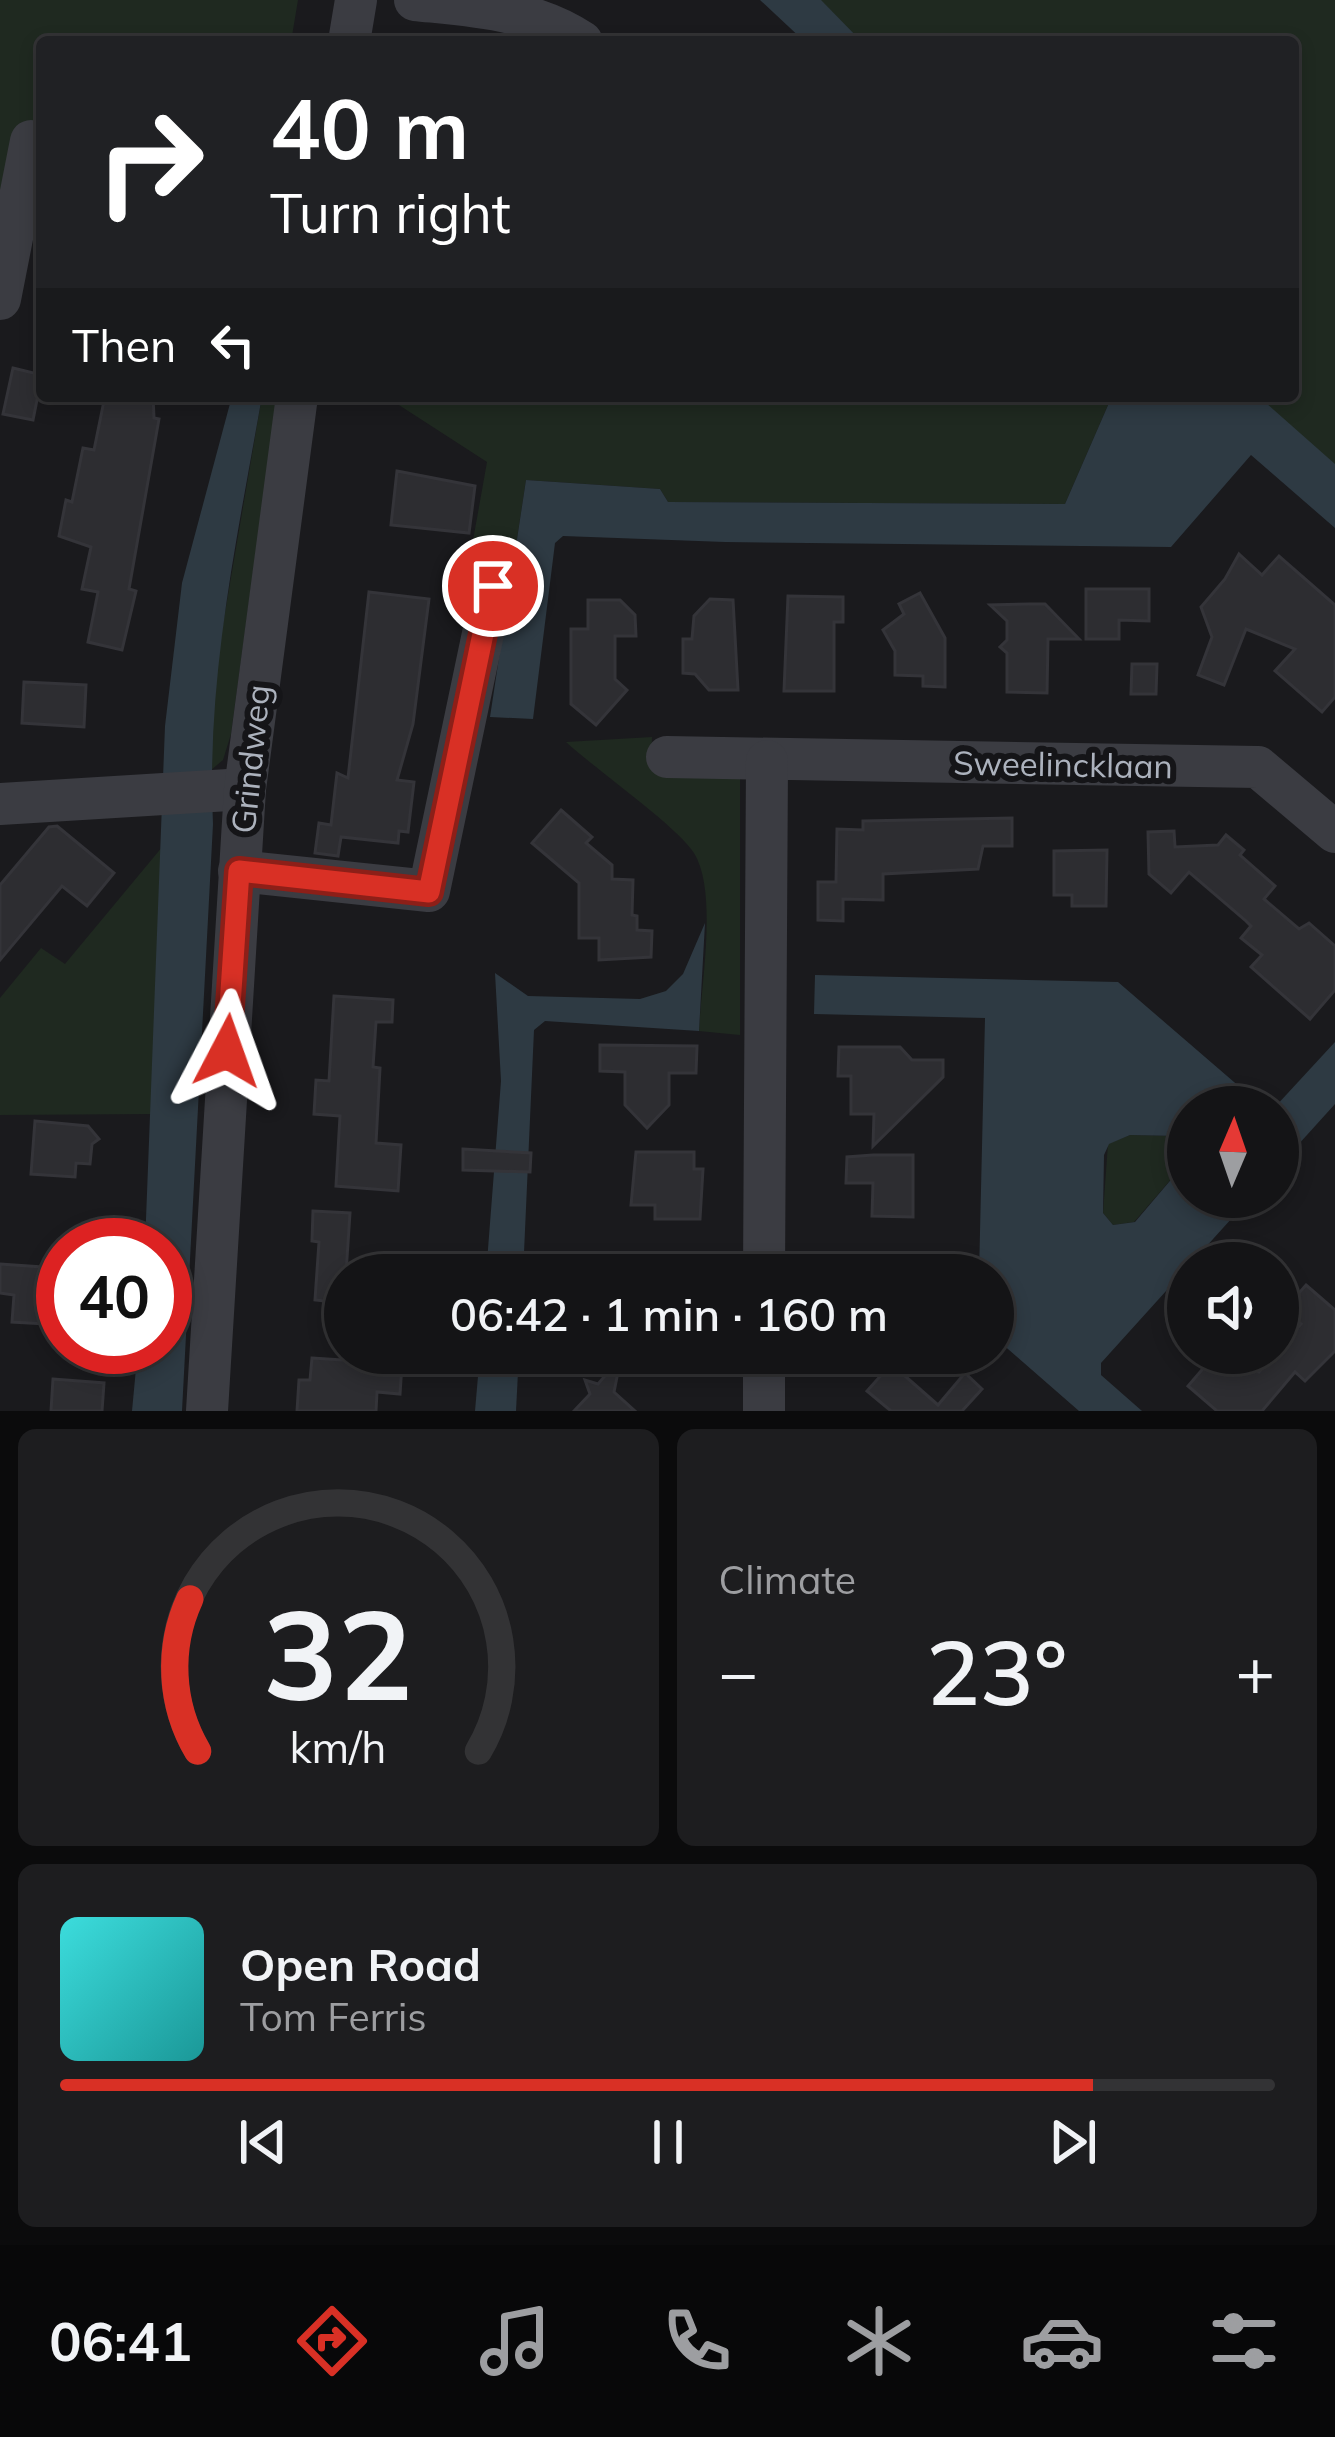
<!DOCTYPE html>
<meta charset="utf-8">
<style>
:root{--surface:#141416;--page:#1d1d1f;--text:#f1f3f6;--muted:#9d9ea1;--line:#333335;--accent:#d93025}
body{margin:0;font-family:Mulish,sans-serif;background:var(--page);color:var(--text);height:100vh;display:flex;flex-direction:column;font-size:45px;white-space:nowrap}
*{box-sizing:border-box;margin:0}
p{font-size:39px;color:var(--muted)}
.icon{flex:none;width:66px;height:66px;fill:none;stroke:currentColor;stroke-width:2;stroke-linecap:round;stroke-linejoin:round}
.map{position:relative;height:1411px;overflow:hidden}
.details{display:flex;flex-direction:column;gap:18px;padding:18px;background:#0b0b0c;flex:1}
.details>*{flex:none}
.hud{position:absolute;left:36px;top:36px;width:1263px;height:366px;border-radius:12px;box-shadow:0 6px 18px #0003,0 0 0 3px var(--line);background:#202124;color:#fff;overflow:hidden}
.needle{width:78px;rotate:2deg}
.controls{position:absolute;left:1167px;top:1086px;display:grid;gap:24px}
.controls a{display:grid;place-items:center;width:132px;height:132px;border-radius:50%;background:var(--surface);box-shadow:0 6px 18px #0003,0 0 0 3px var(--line);font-size:60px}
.speed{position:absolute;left:36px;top:1218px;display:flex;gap:24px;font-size:60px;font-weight:700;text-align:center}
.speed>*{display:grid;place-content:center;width:156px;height:156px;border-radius:50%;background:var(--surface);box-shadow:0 6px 18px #0003,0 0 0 3px var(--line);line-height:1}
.speed .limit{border:18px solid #d22;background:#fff;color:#111}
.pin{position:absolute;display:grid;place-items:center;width:102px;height:102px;color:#fff;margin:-51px;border:6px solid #fff;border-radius:50%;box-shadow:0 3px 12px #0007}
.me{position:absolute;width:132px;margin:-66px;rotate:4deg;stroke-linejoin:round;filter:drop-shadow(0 0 9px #0008)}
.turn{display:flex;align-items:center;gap:42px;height:252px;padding:0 36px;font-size:54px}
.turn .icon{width:156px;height:156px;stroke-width:2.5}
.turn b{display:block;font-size:84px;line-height:102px}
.then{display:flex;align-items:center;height:114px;padding:0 36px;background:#0003;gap:24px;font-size:45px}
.big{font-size:90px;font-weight:600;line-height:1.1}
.details .card{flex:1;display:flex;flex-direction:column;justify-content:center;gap:18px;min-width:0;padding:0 42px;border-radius:18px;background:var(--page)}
.details .dial{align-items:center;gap:0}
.dial svg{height:312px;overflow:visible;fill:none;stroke:var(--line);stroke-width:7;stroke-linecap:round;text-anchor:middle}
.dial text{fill:var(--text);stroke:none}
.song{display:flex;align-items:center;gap:36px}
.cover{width:144px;height:144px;border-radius:18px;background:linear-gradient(135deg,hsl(180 70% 55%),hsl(180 70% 35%))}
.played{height:12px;border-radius:6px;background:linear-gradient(90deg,var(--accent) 85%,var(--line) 85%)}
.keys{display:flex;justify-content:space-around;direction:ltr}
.heat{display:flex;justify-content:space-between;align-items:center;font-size:66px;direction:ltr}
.details .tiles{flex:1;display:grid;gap:18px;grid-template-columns:1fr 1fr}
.card:last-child{grid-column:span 2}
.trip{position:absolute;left:324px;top:1254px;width:690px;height:120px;border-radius:60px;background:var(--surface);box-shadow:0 6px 18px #0003,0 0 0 3px var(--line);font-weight:600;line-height:120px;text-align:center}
.menu{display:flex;height:192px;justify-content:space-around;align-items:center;background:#080809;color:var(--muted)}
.menu .icon{width:84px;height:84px}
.menu .current{color:var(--accent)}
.menu b{font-size:54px;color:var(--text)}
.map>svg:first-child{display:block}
</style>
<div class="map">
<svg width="1335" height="1411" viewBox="0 0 1335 1411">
<rect width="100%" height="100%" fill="#1a1a1d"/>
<g fill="#1f2920">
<path d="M0 0H298L291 42H42V161L0 240Z"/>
<path d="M802 0H1335V496L1217 396H1293V42H846Z"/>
<path d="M262 396H277L231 734 223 760 210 771 214 677Z"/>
<path d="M385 396H1112L1065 504 668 502 660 489 526 480 515 552 472 546 487 462Z"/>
<path d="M652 737 651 766 740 769V1035L699 1031C701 985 718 892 694 853 678 827 594 768 566 742Z"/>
<path d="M163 846 153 1114 0 1115V998L41 948 65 964Z"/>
<path d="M1130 1135 1178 1136 1186 1145V1162L1134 1222 1113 1225 1103 1213 1108 1144Z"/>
</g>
<g fill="#2e3a43" fill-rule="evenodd">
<path d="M760 0H821L862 42H805Z"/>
<path d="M232 396H262C237 539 206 679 213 824L182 1411H132L138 1347H165V1245H145L165 726 182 583Z"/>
<path d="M1112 396H1258L1335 464V528L1251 455 1171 547 725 542 563 536 555 543 533 719 490 717 526 480 660 489 668 502 1065 504Z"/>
<path d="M705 923 699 1031 545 1021 534 1030 523 1275H486L501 1081 495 973 528 996 640 999 666 991 683 974Z"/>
<path d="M815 975 1118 982 1263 1107H1188V1197H1251L1101 1363V1375L1142 1411H1079L993 1336V1275H979L985 1018 814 1014ZM1130 1135 1178 1136 1186 1145V1162L1135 1222 1113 1225 1103 1213 1104 1155 1109 1144Z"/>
<path d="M1335 1042V1104L1278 1167 1275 1107Z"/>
<path d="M480 1353H519L516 1411H475Z"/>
</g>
<g fill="#2d2d31" stroke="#343439" stroke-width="3">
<path d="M13 368 42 375 33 420 3 414Z"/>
<path d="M105 396H153L154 418 159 419 129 589 136 591 122 650 88 642 98 592 82 589 91 547 59 536 66 500 72 502 83 448 94 450Z"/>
<path d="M397 471 475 486 469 533 391 525Z"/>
<path d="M1239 554 1262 575 1279 556 1335 605V697L1322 712 1275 671 1295 649 1246 629 1224 685 1198 675 1212 637 1201 607 1225 579Z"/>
<path d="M1086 589H1149V621L1119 620V639H1086Z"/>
<path d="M369 592 429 599 413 724 397 780 414 782 408 832 399 831 398 843 341 837 338 856 315 853 319 823 331 825 337 773 348 778Z"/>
<path d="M920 593 945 638V687L923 686V676L895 675V651L883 630 904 614 899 604Z"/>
<path d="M788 596 843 597V622H834V691H784Z"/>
<path d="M710 599 733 600 738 690H709L695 674 683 673V639H692L694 616Z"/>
<path d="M588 600H620L635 615 636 636H615V679L627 690 596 725 571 704V629H588Z"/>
<path d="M1029 604H1045L1079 639H1048L1047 693 1007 692V653L1000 647 1007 640V621L990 605Z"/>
<path d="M1132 664H1157L1156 694H1131Z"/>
<path d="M24 682 86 685 84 727 22 723Z"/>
<path d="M561 810 592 837 586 843 612 865V879L633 880 632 915 637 916V930L652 931 651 957 599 960V938H579V883L532 843Z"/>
<path d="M1012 818V846H983L978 869 883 874V900L843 899V921L818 920V882H836L837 829 863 830V821Z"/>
<path d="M57 826 114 873 87 906 62 886 0 960V885L49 827Z"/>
<path d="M1174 831 1175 847 1218 845 1226 835 1244 850 1240 855 1275 886 1264 899 1299 929 1309 923 1335 946V990L1310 1019 1251 967 1262 955 1241 938 1251 926 1245 920 1189 872 1171 893 1149 874 1148 832Z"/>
<path d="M1107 850 1106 906H1072V895H1054V851Z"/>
<path d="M334 996 393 1000 392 1022H376L373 1067 380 1068 376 1143 401 1145 398 1191 336 1186 340 1116 314 1114 316 1080 329 1081Z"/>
<path d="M600 1045 697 1046 696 1073H669V1105L647 1128 625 1105V1072L600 1071Z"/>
<path d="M839 1047H900L912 1060H943V1077L873 1146 874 1114H851V1076H838Z"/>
<path d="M35 1121 88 1126 99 1139 92 1144 90 1164 76 1163 75 1177 31 1174Z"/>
<path d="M463 1149 531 1153 530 1172 463 1170Z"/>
<path d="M636 1152H694V1169H703L700 1219H655V1205H631Z"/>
<path d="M873 1155H913V1217L872 1216 873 1183H846L847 1157Z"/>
<path d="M313 1211 350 1213 344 1303 315 1300 319 1242 312 1241Z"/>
<path d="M0 1264 56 1268 54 1286H63V1325L12 1322 14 1295 0 1293Z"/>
<path d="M1306 1285 1335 1310V1351L1305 1381 1295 1372 1262 1411H1217L1188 1386 1207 1364 1217 1373 1234 1353 1259 1372 1301 1324 1284 1310Z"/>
<path d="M864 1353H925L905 1376 938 1405 965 1373 982 1389 962 1411H891L867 1391 884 1372Z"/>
<path d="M621 1357 614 1392 635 1411H574L590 1394 585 1380 598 1384Z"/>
<path d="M312 1358 402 1364 400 1394 377 1392 376 1411H297L299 1380H310Z"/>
<path d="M53 1379 104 1383 102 1411H51Z"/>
</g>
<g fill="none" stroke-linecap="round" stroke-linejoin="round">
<g stroke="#3b3c42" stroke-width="42">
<path d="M415 0C472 6 533 9 582 42"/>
<path d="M349 42 356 0"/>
<path d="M0 299 31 141"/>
<path d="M667 757 1258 767 1335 832"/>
<path d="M0 804 245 789"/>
<path d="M239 871 429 891 493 586"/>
<path d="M764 1275 767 761"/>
<path d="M207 1411 245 789 297 396"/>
<path d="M764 1411V1353"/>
</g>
</g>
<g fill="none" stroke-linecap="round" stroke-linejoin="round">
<defs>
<path id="route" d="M227 1051 239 871 429 892 493 586"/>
</defs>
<use href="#route" stroke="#8d1f18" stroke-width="30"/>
<use href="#route" stroke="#d93025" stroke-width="21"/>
</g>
<g text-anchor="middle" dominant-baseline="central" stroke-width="12" stroke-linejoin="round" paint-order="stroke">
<g font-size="33" fill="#acb2bd" stroke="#151518">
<text transform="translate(250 759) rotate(-84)">Grindweg</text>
<text transform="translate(1063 764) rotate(1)">Sweelincklaan</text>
</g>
</g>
</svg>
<div class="controls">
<a><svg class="needle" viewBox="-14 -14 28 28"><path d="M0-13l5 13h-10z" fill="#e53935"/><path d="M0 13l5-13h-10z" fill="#9d9ea1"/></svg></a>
<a><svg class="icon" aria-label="sound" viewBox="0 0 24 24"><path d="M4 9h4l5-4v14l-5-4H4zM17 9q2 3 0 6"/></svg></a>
</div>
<div class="speed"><div class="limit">40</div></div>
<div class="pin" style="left:493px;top:586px;background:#d93025"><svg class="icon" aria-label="arrive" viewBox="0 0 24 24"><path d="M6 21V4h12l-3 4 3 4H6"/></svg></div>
<svg class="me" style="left:227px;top:1051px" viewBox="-20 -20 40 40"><path d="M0-17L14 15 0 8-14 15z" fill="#d93025" stroke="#fff" stroke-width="4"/></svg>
<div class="trip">06:42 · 1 min · 160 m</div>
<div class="hud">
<div class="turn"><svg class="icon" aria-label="right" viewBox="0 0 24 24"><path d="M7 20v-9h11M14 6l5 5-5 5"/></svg><div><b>40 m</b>Turn right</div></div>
<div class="then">Then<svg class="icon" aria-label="left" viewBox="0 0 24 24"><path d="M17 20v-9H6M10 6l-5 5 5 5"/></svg></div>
</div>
</div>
<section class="details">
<div class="tiles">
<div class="card dial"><svg viewBox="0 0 100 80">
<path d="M14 69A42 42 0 1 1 86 69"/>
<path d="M14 69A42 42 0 0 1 12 30" stroke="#d93025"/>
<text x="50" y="56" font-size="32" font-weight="700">32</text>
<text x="50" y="72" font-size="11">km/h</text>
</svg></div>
<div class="card"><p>Climate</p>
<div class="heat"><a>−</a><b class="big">23°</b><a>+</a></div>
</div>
<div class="card">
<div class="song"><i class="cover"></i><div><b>Open Road</b><p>Tom Ferris</p></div></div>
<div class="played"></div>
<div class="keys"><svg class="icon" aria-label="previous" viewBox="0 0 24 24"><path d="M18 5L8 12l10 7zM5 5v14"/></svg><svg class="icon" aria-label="pause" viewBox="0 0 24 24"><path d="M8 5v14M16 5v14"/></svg><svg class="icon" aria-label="next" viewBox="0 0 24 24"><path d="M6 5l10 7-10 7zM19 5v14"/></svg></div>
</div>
</div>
</section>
<nav class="menu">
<b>06:41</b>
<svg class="icon current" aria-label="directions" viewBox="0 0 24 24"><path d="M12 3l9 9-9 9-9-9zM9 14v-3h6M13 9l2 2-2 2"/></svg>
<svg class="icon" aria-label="music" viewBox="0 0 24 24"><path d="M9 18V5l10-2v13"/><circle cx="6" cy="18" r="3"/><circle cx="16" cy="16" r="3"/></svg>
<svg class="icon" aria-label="phone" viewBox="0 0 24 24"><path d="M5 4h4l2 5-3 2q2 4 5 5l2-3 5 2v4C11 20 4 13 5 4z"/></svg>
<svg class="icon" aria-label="climate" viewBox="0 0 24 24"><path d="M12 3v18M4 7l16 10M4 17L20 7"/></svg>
<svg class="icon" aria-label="car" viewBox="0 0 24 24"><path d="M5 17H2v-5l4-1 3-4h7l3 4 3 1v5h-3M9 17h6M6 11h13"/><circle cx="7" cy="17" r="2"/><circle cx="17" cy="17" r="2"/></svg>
<svg class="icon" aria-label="filters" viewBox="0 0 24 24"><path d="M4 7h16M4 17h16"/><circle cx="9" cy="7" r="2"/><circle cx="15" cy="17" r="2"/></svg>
</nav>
